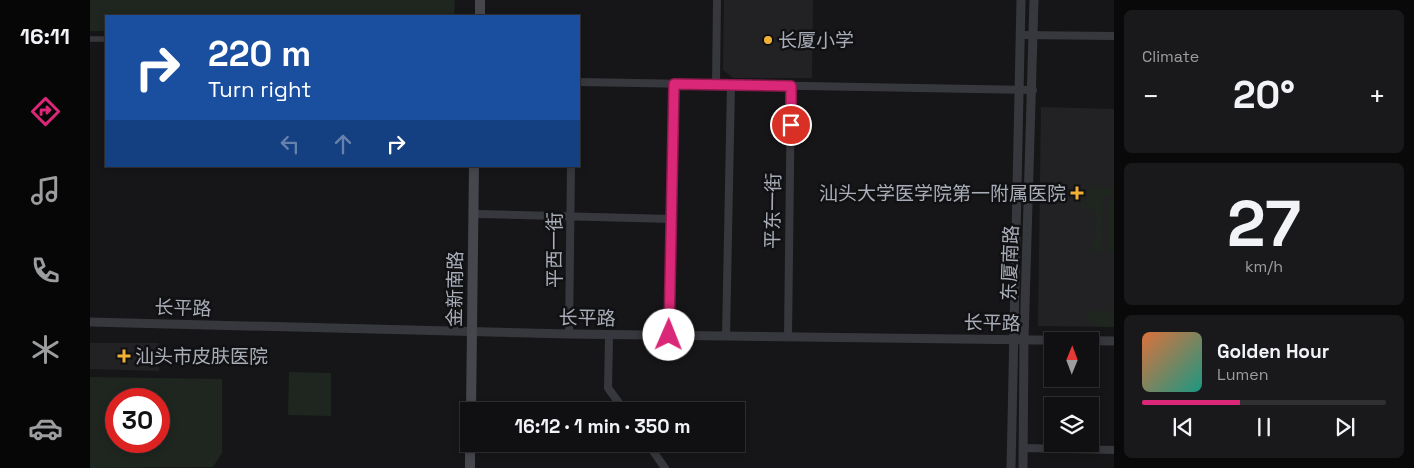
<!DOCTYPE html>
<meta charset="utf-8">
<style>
:root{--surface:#101012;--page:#19191b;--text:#f1f3f6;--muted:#9c9d9f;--line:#303032;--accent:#db2777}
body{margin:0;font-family:"Space Grotesk","Noto Sans SC",sans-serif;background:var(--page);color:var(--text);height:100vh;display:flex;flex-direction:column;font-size:19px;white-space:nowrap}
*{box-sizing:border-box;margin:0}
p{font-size:16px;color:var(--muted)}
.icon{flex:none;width:28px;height:28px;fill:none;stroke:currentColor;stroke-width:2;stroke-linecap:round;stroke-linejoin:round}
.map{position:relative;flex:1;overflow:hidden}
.panel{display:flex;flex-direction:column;gap:10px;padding:10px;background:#09090a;width:300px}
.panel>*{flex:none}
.banner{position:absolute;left:15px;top:15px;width:475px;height:152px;border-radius:0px;box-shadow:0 2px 8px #0003,0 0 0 1px var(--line);background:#1a4fa0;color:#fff;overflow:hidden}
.needle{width:32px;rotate:1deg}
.fabs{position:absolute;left:954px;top:332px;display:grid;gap:10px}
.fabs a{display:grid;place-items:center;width:55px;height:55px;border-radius:0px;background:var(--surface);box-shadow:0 2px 8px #0003,0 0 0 1px var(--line);font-size:25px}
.speed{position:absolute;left:15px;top:388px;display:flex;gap:10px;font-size:25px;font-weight:700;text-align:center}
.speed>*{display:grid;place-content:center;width:65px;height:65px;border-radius:50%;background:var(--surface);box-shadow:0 2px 8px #0003,0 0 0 1px var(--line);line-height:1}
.speed .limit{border:8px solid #d22;background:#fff;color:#111}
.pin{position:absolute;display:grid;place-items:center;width:42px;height:42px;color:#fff;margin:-21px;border:2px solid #fff;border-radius:50%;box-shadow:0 1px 5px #0007}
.me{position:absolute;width:55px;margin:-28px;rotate:1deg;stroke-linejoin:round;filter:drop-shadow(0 0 4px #0008)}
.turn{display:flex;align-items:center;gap:18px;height:105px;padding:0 20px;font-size:22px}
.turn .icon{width:65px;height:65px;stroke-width:2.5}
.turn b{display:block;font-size:35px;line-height:42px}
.lanes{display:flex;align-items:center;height:48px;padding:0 20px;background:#0003;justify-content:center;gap:25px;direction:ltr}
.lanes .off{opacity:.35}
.big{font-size:38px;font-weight:700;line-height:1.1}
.panel .tile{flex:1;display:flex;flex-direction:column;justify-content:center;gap:8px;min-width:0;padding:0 18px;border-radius:8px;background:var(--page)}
.panel .dial{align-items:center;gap:0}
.dial b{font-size:65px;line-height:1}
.song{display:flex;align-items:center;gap:15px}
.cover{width:60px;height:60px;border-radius:8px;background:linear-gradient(135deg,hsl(20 70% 55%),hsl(170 70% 35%))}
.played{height:5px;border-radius:2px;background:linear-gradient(90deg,var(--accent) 40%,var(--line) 40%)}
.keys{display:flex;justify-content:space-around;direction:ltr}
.heat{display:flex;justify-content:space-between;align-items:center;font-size:28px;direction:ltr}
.trip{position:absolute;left:370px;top:402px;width:285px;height:50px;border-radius:0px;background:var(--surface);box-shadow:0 2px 8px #0003,0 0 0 1px var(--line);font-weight:700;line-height:50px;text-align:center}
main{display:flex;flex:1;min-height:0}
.tab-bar{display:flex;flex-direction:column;width:90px;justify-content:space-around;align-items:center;background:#060607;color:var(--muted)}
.tab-bar .icon{width:35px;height:35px}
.tab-bar .active{color:var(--accent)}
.tab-bar b{font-size:22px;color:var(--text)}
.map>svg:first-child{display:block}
</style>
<main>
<nav class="tab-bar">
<b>16:11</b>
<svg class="icon active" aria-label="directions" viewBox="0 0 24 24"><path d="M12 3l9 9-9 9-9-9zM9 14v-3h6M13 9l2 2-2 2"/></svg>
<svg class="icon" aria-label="music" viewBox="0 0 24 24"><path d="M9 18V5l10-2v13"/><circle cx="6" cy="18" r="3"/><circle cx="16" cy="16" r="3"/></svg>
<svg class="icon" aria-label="phone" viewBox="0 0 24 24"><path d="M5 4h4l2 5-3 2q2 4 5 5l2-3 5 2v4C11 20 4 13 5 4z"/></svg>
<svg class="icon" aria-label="climate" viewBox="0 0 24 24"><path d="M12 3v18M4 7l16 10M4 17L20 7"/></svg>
<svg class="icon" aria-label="car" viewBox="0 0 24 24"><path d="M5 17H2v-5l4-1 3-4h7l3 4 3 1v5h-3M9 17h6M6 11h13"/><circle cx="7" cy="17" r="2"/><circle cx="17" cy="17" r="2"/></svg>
</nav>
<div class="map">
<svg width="1024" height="468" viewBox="0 0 1024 468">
<rect width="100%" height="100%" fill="#161618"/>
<g fill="#222225">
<path d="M634 0H723L722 78H643L633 70Z"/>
<path d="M951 107 1024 109V327L948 326Z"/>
<path d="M0 343H69V371L0 369Z"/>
</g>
<g fill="#1e261f" fill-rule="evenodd">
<path d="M0 0H365L364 16H16V31H0Z"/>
<path d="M997 187H1023V197H1013L1012 253 1000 252 1001 243H1005L1006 210 992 209V205H996Z"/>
<path d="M1022 200H1024V254L1017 251 1018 204Z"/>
<path d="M998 311H1024V327L1003 326 998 321Z"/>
<path d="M199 372 241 373V416L198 415Z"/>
<path d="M0 377 132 379V453L123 467 0 468ZM26 399H69V441H26Z"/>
</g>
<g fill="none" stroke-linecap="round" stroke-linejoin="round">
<path stroke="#37383d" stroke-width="5.5" d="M0 39H16"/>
<g stroke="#37383d" stroke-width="8">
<path d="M931 35 1024 36"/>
<path d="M489 82 943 90"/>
<path d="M626 85 627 0"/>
<path d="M388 214 581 219"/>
<path d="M479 334 481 166"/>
<path d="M579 335 584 84"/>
<path d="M636 336 641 85"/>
<path d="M698 337 701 86"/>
<path d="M519 338 518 388 535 411"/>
<path d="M558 444 575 468"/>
<path d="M933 448 1024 450"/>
</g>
<g stroke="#37383d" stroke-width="9">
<path d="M0 322 479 334 1024 341"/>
<path d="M921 468 931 0"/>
<path d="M933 468 934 340 944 0"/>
</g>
<g stroke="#45474d" stroke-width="10">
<path d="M390 16V0"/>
<path d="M381 411 384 166"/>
<path d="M380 468V444"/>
</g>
</g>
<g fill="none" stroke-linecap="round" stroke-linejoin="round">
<defs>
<path id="route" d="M579 335 584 84 701 86V125"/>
</defs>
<use href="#route" stroke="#8e194d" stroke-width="12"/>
<use href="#route" stroke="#db2777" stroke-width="9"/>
</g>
<g fill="#f2b134" stroke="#111113" stroke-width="2">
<circle cx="678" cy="40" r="5"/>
<path d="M984.5 185.5h5v5h5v5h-5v5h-5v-5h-5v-5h5z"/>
<path d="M31.5 348.5h5v5h5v5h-5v5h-5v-5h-5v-5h5z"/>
</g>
<g text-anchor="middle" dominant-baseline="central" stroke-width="5" stroke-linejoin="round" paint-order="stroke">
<g font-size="19" fill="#a8adb8" stroke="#111113" text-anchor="start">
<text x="688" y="40">长厦小学</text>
<text x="976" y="193" text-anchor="end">汕头大学医学院第一附属医院</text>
<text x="45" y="356">汕头市皮肤医院</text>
</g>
<g font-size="19" fill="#a8adb8" stroke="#111113">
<text transform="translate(683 211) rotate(-89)">平东一街</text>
<text transform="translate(464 250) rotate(-90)">平西一街</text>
<text transform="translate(920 263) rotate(-88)">东厦南路</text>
<text transform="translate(365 289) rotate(-89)">金新南路</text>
<text transform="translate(93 308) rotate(2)">长平路</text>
<text transform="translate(497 318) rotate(1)">长平路</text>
<text transform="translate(902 323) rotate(1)">长平路</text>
</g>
</g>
</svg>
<div class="fabs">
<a><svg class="needle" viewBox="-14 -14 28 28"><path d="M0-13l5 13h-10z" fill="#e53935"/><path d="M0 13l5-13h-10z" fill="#9c9d9f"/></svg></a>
<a><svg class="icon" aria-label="layers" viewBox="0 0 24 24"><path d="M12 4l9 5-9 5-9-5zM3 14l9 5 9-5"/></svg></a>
</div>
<div class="speed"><div class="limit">30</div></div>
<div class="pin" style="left:701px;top:125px;background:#d93025"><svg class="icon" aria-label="arrive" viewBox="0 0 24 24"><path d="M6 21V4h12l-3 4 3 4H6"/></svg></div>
<svg class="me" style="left:579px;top:335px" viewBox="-20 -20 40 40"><circle r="19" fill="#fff"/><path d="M0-13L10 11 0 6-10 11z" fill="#db2777"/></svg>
<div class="trip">16:12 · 1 min · 350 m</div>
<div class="banner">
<div class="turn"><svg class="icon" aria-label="right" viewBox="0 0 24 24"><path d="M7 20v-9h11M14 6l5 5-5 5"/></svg><div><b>220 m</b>Turn right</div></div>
<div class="lanes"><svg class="icon off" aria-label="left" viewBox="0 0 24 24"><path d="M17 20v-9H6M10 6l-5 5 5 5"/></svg><svg class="icon off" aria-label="ahead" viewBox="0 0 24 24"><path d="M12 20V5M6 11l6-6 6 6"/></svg><svg class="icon" aria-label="right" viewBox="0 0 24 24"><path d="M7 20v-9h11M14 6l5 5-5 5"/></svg></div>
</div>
</div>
<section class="panel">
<div class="tile"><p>Climate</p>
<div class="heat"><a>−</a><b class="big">20°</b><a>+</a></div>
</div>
<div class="tile dial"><b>27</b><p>km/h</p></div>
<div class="tile">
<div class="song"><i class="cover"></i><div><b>Golden Hour</b><p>Lumen</p></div></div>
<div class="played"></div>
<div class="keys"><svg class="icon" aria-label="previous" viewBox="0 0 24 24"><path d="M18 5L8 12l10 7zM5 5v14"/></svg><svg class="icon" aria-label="pause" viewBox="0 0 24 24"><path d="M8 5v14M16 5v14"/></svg><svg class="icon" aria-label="next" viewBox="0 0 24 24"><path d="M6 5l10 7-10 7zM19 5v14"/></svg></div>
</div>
</section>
</main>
